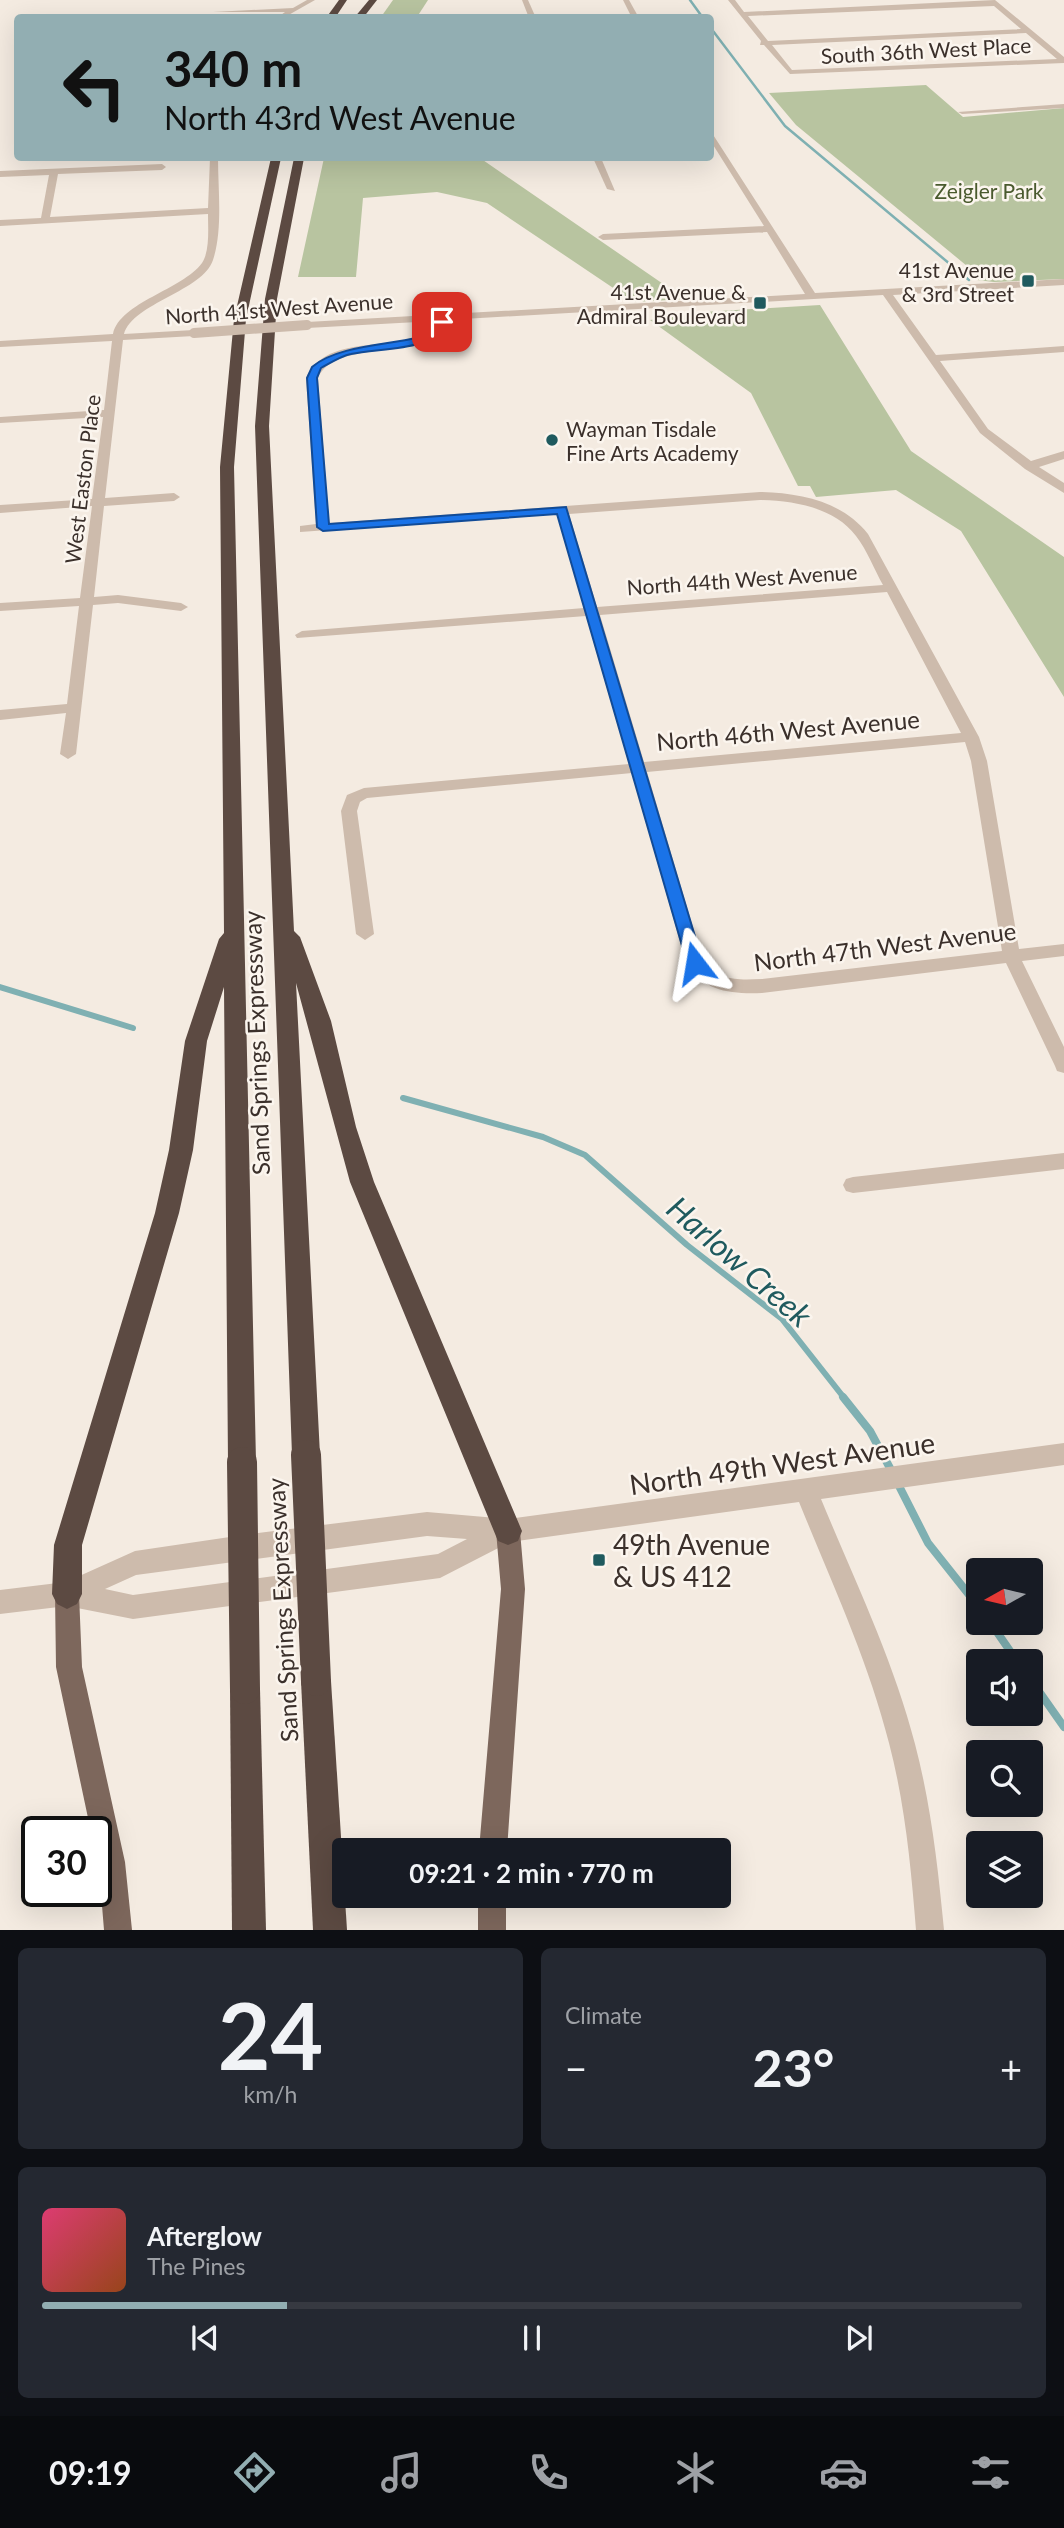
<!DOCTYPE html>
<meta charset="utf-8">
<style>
:root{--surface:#171b24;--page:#242831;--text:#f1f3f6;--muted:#9ea1a6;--line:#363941;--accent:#92aeb2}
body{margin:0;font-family:Lato,sans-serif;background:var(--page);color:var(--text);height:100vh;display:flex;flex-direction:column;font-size:26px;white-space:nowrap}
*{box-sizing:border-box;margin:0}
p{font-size:23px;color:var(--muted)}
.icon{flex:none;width:38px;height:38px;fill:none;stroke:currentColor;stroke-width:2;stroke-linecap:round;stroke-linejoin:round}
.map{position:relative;height:1930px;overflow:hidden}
.side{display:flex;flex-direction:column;gap:18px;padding:18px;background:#0d0f14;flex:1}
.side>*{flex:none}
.hud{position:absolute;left:14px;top:14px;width:700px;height:147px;border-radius:7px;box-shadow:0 7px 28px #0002;background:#92aeb2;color:#111;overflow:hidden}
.needle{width:46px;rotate:262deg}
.controls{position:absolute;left:966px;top:1558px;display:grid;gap:14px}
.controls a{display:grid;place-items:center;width:77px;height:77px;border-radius:7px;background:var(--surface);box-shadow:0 7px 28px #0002;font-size:35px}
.speed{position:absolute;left:21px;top:1816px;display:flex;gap:14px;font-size:35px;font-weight:700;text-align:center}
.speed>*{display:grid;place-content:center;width:91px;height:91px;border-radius:50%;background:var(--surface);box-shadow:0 7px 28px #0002;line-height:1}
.speed .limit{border:4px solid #111;border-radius:10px;background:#fff;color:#111}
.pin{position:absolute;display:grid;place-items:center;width:60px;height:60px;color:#fff;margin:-30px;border-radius:14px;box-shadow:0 4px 10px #0006}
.me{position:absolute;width:77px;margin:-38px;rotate:346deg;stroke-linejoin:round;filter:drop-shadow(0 0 5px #0008)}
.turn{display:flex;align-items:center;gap:24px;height:147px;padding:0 35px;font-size:32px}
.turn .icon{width:91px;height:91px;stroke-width:2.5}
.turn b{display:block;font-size:49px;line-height:60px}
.big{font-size:52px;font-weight:700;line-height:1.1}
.side .tile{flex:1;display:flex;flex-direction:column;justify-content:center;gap:10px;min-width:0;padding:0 24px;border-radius:10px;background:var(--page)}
.side .dial{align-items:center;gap:0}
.dial b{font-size:91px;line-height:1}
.song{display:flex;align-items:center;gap:21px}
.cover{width:84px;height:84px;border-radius:10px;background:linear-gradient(135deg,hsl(340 70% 55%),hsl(20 70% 35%))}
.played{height:7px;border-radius:4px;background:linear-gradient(90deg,var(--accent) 25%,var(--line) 25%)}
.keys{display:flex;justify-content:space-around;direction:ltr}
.heat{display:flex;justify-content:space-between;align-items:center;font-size:38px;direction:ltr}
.side .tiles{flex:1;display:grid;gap:18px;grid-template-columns:1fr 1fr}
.tile:last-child{grid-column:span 2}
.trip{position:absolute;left:332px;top:1838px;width:399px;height:70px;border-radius:7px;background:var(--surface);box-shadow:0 7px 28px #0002;font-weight:700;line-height:70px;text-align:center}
.tab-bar{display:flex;height:112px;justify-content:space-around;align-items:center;background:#090b0e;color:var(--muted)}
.tab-bar .icon{width:49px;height:49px}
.tab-bar .current{color:var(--accent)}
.tab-bar b{font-size:32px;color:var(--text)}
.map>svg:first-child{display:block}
</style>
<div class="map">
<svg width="1064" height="1930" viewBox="0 0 1064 1930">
<rect width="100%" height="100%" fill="#f4ebe1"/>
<g fill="#b8c4a0">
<path d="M393 0H428L417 17H381Z"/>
<path d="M926 85 963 117 1064 108V279L994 282 977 280 967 266 796 125 769 93Z"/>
<path d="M324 158H480L685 299 634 302 487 203 437 192 363 198 356 277H298Z"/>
<path d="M820 305 911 451 1064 557V697L961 531 896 490 816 497 810 486H798L751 393 650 320 703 312Z"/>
</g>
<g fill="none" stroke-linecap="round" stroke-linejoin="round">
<g stroke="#7fb0b2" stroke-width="2.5">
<path d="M690 0 703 18"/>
<path d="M710 27 785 126 969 280"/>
</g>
<g stroke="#7fb0b2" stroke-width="6">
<path d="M0 987 133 1028"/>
<path d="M403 1098 543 1137 585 1155 687 1245 782 1319 845 1399"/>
</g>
<g stroke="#7fb0b2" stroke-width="8">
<path d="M843 1397 870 1431 891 1470"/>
<path d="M897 1482 928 1543 978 1606"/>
<path d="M990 1622 1017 1661"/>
<path d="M1031 1680 1064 1727"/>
</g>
<g fill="#cdbbac" fill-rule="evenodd">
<path d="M307 0H315L285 17 281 15 285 12H213L293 8Z"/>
<path d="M522 0H528L536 18H529Z"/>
<path d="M623 0H629L639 18H632Z"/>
<path d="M728 0H735L744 12 995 0 1064 57V63L790 74 764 45H760L761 41ZM994 6 1021 29 768 41 748 16ZM1026 33 1057 59 792 70 772 45Z"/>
<path d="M1064 104V108L962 114 958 112Z"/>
<path d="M710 130 815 293 1064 279V285L893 295 936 355 1064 346V352L940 361 988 429 1031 461 1064 451V459L1039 467 1064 483V493L1025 469 980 433 883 295 446 320V328C409 361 335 340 318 378L329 523 760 492C800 493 842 501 868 534L979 737 987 761 1019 949 1064 944V956L1022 961 1064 1047V1073L1057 1071 1055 1066 1006 963 762 993C731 994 704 992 686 963L632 773 367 798 360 802 357 811 374 934 365 940 356 934 341 811 347 795 364 788 629 764 586 616 297 638 295 635 302 631 584 608 557 514 300 532V526L316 524 306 378C329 329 401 357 437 325L436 321 307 328 302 325 307 322 805 294 767 232 603 240 598 237 603 234 764 226 710 140ZM760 500C794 501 834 507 856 536 867 550 874 569 883 585L597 607 569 514ZM887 592 961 733 644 762 600 615ZM965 742 971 761 1002 951 762 979C737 980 720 981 703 961L647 772Z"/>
<path d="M210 158H218C218 190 223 229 213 260 203 291 133 303 124 334L194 330 199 333 194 336 123 340 105 498 174 493 180 497 174 501 104 506 94 597 118 595 181 603 188 607 181 611 118 603 93 605 76 754 68 759 60 754 66 713 0 720V710L67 704 79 606 0 611V603L80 598 92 506 0 513V505L92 499 103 417 0 423V417L104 410 112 341 0 347V341L113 334C120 302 182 290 202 263 210 251 208 228 208 214L0 226V220L41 218 49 175 0 177V171L162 164 166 167 162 170 58 174 50 217 208 208Z"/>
<path d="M593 158H601L615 191 607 189Z"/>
<path d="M1064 1153V1169L853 1193 846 1191 843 1185 846 1179 853 1177Z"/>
<path d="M1064 1443V1465L821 1499C854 1579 893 1659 915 1744 931 1805 938 1867 944 1930H916C911 1867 905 1804 889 1743 868 1660 831 1581 799 1502L510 1542 440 1578 133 1619 67 1606 0 1614V1590L66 1582 135 1551 250 1534 427 1512 508 1519ZM427 1536 467 1539 438 1554 133 1595 105 1589 136 1575Z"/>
</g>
<g fill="#7d675c" fill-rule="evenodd">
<path d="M508 1519 516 1523 520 1531 525 1589 507 1850H479L501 1589 496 1531 500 1523Z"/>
<path d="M67 1582 76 1585 79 1594 82 1667 125 1862 132 1930H104L96 1832H91L56 1667 55 1594 58 1585Z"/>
<rect x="478" y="1895" width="28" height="35"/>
</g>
<g fill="#5c4a42" fill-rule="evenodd">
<path d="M339 0H347L335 18H326Z"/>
<path d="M369 0H377L363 18H354Z"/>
<path d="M271 158H281L246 319 234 467 256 1462 252 1471 242 1475 232 1471 228 1462 224 987 207 1041 193 1150 179 1213 82 1545V1594L77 1604 67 1609 57 1604 52 1594 54 1545 155 1213 169 1150 185 1041 219 939 224 933 220 467 234 319Z"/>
<path d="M294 158H304L277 299 269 426 294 931 300 937 331 1021 356 1127 374 1182 522 1531 518 1541 508 1545 498 1541 350 1182 296 983 320 1455 316 1464 306 1468 296 1464 292 1455 255 426 265 299Z"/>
<path d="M316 1666 327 1670 331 1681 347 1930H313L301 1681 305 1670Z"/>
<path d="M245 1674 256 1678 260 1689 266 1930H232L230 1689 234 1678Z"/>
</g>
<path stroke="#cdbbac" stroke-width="10" d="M194 333 307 325"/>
<g stroke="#5c4a42" stroke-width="30">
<path d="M306 1455 316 1681"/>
<path d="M242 1462 245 1689"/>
</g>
</g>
<path fill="#1a73e8" stroke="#114b97" stroke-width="2" d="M438 320 446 322C434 353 379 347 351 354 341 356 330 363 321 368L317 378 329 524 566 507 703 963 700 967H689L687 963 557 514 323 531 317 527 307 378 312 367C343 340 419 346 433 330 436 327 436 323 438 320Z"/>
<g fill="#1f5a5e" stroke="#fbf5ee" stroke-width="2.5">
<rect x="1021" y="274" width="14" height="14" rx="3.5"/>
<rect x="753" y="296" width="14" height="14" rx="3.5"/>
<circle cx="552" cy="440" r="7"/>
<rect x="592" y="1553" width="14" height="14" rx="3.5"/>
</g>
<g text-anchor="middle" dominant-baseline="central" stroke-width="5" stroke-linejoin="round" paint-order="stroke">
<g font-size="21" fill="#3b302b" stroke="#fbf5ee">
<text transform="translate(926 50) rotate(-3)">South 36th West Place</text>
<text transform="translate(279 308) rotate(-4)">North 41st West Avenue</text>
<text transform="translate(82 479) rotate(-83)">West Easton Place</text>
<text transform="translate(742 579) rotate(-4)">North 44th West Avenue</text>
</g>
<g font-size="21" fill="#4a5a2e" stroke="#fbf5ee">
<text x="989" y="190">Zeigler Park</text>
</g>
<g font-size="21" fill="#3b302b" stroke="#fbf5ee" text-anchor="end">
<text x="1014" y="269">41st Avenue<tspan x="1014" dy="24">&amp; 3rd Street</tspan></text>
<text x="746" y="291">41st Avenue &amp;<tspan x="746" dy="24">Admiral Boulevard</tspan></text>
<text x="566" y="428" text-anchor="start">Wayman Tisdale<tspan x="566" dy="24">Fine Arts Academy</tspan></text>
</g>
<g font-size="24" fill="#3b302b" stroke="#fbf5ee">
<text transform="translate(788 730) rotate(-5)">North 46th West Avenue</text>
<text transform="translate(885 946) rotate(-7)">North 47th West Avenue</text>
<text transform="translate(256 1043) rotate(-92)">Sand Springs Expressway</text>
<text transform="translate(282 1610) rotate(-93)">Sand Springs Expressway</text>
</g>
<g font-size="28" fill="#3b302b" stroke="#fbf5ee">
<text transform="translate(782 1463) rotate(-8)">North 49th West Avenue</text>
</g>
<g font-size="28" fill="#3b302b" stroke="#fbf5ee" text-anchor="start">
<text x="613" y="1544">49th Avenue<tspan x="613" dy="32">&amp; US 412</tspan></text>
</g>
<g font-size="32" font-style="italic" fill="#1f5a5e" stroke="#fbf5ee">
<text transform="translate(740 1261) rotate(41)">Harlow Creek</text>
</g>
</g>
</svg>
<div class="controls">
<a><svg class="needle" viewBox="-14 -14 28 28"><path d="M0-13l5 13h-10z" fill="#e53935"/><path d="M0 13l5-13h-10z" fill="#9ea1a6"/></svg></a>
<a><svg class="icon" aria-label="sound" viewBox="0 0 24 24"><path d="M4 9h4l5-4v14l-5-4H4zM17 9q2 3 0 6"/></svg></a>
<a><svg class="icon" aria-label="search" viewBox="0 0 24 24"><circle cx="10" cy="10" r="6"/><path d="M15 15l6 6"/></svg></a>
<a><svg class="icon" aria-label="layers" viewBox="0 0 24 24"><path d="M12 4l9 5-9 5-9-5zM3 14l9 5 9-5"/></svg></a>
</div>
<div class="speed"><div class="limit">30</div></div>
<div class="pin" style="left:442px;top:322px;background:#d93025"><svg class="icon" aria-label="arrive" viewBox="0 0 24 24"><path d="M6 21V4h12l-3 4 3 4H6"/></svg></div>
<svg class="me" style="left:695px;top:963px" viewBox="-20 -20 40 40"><path d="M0-17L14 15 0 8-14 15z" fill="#1a73e8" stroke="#fff" stroke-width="4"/></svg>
<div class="trip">09:21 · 2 min · 770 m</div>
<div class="hud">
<div class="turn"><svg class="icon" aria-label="left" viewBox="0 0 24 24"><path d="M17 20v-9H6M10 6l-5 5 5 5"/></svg><div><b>340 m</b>North 43rd West Avenue</div></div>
</div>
</div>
<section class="side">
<div class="tiles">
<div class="tile dial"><b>24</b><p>km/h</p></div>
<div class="tile"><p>Climate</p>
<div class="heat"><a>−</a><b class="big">23°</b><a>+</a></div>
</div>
<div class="tile">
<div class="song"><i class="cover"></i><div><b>Afterglow</b><p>The Pines</p></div></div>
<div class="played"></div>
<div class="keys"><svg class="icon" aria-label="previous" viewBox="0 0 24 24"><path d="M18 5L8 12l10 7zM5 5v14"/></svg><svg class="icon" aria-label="pause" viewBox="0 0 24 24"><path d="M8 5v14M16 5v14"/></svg><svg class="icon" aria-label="next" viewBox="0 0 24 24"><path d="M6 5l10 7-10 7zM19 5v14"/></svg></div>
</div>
</div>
</section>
<nav class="tab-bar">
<b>09:19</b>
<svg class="icon current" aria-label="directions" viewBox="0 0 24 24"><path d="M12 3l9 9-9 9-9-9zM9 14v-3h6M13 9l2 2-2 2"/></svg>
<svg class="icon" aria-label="music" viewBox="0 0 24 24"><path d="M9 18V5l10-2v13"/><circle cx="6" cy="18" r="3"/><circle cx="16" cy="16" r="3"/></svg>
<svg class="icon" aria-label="phone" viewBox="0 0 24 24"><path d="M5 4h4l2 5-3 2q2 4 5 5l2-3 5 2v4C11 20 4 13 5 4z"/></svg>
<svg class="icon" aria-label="climate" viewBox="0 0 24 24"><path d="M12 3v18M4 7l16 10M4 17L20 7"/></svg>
<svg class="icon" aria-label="car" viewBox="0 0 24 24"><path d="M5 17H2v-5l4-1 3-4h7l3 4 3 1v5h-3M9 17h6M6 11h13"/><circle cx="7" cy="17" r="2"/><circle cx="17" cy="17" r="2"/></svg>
<svg class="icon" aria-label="filters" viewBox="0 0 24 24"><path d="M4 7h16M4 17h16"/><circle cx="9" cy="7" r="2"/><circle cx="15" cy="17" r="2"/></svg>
</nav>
